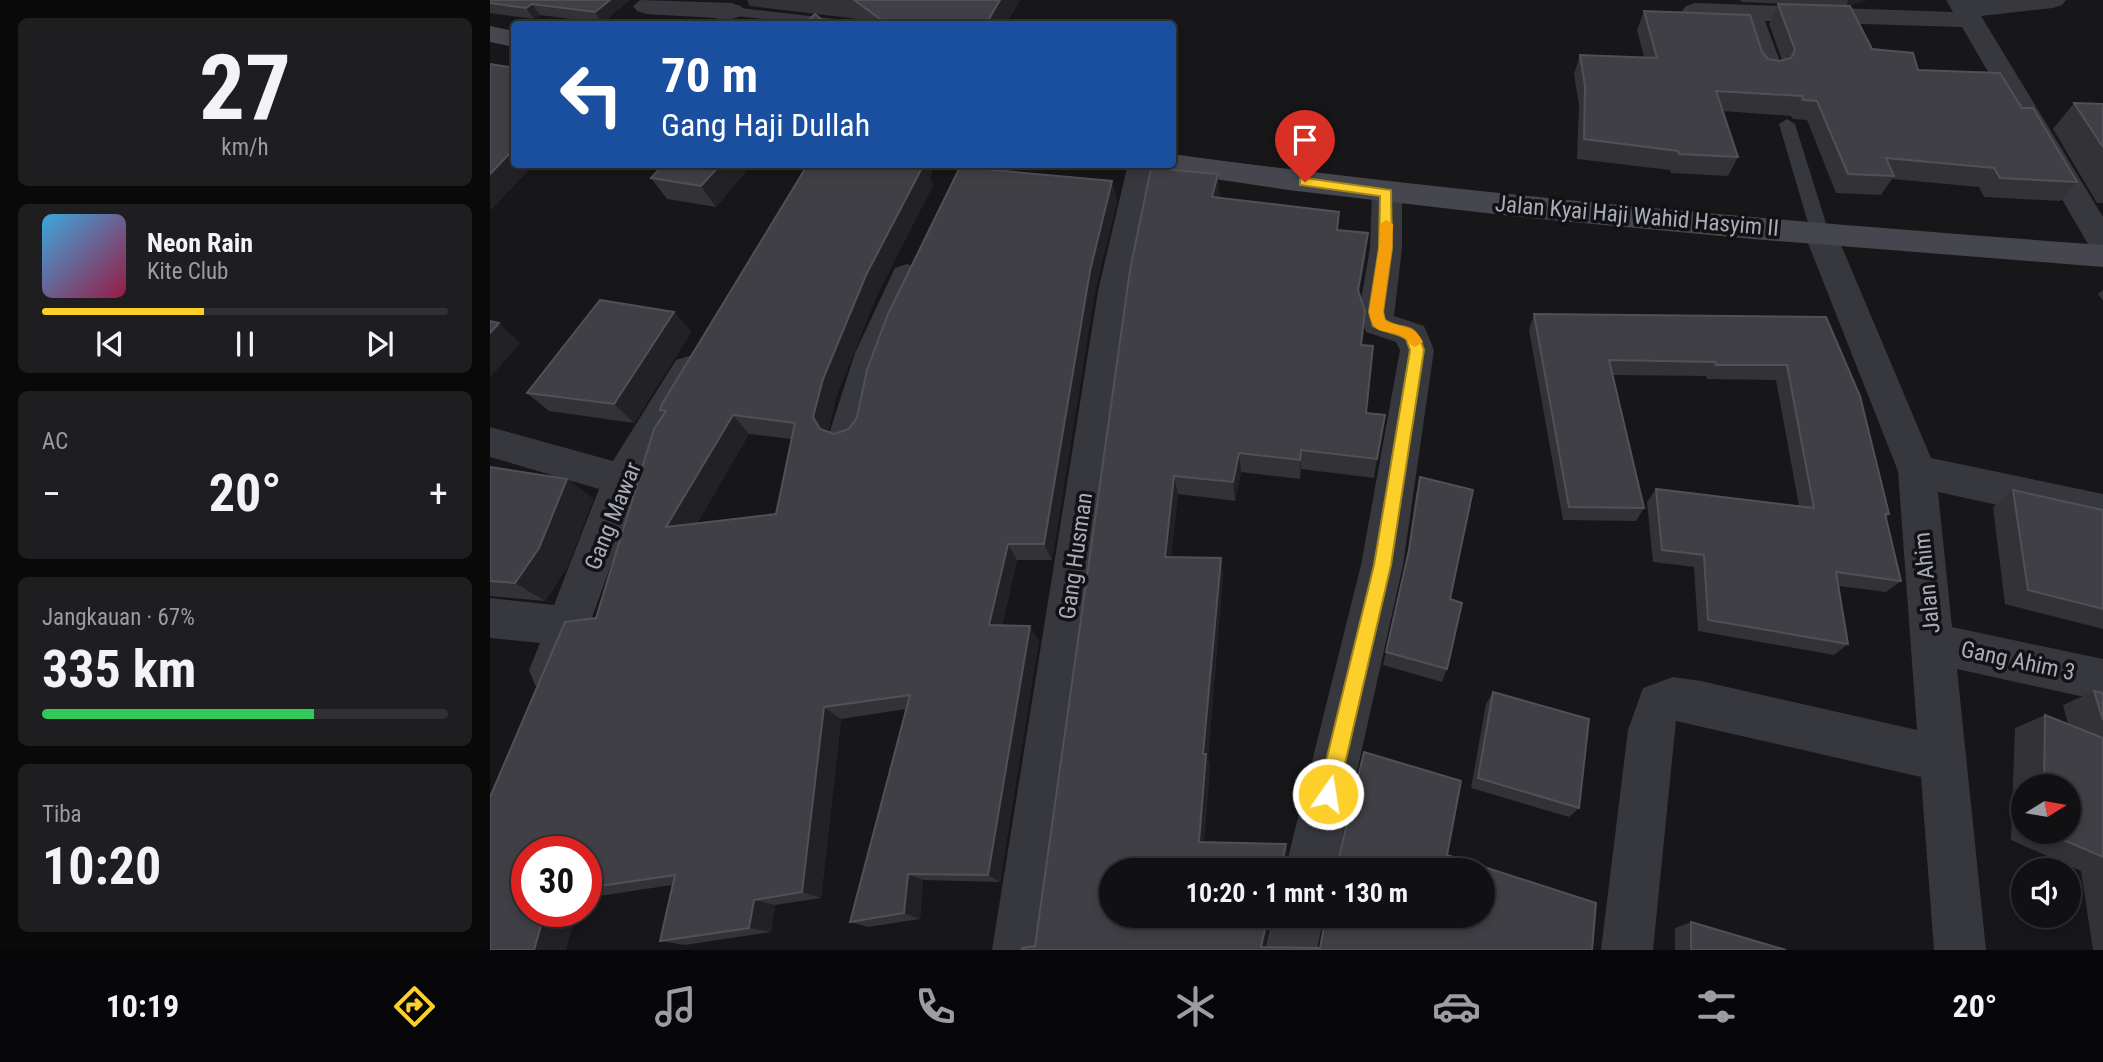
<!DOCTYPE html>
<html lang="id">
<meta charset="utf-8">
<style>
:root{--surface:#111013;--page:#1e1e21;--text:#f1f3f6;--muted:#9c9da0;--line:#303033;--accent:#fdcf2b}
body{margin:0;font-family:"Roboto Condensed",sans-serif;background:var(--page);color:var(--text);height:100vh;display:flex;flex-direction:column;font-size:26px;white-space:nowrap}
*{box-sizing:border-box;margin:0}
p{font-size:23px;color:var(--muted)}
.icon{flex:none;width:38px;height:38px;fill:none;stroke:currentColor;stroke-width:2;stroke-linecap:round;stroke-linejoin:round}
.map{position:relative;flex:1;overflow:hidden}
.sheet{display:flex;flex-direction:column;gap:18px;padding:18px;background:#09090a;width:490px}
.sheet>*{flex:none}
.guide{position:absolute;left:21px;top:21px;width:665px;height:147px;border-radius:7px;box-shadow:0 4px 10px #0003,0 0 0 2px var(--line);background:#1a4fa0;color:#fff;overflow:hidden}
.needle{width:46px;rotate:79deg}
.controls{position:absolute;left:1521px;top:774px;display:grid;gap:14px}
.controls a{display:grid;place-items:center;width:70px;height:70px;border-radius:50%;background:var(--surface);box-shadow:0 4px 10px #0003,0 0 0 2px var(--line);font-size:35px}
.speed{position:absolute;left:21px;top:836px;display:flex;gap:14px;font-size:35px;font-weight:700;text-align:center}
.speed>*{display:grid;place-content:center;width:91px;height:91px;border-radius:50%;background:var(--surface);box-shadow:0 4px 10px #0003,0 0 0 2px var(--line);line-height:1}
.speed .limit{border:10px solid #d22;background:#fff;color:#111}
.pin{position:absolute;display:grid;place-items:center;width:60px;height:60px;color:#fff;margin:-72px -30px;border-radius:50% 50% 50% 0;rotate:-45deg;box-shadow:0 0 7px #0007}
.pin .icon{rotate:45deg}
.me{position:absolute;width:77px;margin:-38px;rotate:13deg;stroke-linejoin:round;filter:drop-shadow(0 0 5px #0008)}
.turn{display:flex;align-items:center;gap:24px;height:147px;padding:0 35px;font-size:32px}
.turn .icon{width:91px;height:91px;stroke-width:2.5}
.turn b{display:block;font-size:49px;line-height:60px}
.big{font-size:52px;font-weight:700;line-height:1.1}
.sheet .tile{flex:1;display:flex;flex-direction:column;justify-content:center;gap:10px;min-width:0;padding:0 24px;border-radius:10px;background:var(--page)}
.sheet .dial{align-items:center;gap:0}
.dial b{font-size:91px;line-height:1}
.song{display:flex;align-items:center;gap:21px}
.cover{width:84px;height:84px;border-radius:10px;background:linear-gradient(135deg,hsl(200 70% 55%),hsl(340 70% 35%))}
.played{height:7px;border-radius:4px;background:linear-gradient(90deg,var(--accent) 40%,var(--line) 40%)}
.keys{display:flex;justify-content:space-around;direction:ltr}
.heat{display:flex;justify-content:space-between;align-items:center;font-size:38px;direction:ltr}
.charge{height:10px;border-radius:5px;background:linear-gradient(90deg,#34c759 67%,var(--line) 0)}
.trip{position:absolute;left:609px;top:858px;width:396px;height:70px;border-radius:35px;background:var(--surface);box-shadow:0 4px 10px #0003,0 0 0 2px var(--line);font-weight:700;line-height:70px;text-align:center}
.tabs{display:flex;height:112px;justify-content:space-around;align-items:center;background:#070608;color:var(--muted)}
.tabs .icon{width:49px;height:49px}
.tabs .current{color:var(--accent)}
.tabs b{font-size:32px;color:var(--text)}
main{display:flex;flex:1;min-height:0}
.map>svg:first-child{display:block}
</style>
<main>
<section class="sheet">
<div class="tile dial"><b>27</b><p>km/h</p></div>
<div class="tile">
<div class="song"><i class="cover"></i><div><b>Neon Rain</b><p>Kite Club</p></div></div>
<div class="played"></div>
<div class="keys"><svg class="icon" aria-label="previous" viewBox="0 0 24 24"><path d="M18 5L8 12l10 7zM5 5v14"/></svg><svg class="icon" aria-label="pause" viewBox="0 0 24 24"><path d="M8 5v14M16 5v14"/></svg><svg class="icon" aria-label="next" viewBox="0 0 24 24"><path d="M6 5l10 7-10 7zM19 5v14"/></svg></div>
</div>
<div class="tile"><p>AC</p>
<div class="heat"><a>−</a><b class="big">20°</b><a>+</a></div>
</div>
<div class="tile"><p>Jangkauan · 67%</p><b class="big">335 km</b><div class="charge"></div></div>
<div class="tile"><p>Tiba</p><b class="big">10:20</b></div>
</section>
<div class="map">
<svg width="1613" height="950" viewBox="0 0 1613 950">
<rect width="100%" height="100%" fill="#171619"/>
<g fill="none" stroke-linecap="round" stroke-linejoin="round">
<g fill="#37383e" fill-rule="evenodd">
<path d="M242 7 354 20 361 24H322L245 16 236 24H222L237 8Z"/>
<path d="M1297 119 1305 124 1339 233 1336 237 1330 239 1321 233 1289 124Z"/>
</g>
<g fill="#37383e" fill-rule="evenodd">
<path d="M150 0 242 3 251 6 255 11 251 16 242 19 156 14 147 11 143 6Z"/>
<path d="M1456 0H1576L1572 5 1563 8 1491 16 1613 217V254L1602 251 1472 27 1275 21 1293 70 1289 76 1279 78 1269 76 1265 70 1250 20 1196 16 1192 11 1196 6 1205 3 1463 12Z"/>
<path d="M638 164H668L642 291 554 950H502L608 291Z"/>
<path d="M897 183 908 186 912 193V248L904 316 934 326 944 350 913 565 845 870H795L871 565 910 350 906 342 876 332 869 312 880 248 882 193 886 186Z"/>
<path d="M1330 222 1341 225 1346 233 1441 458 1613 494V528L1448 492 1462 627 1613 659V701L1467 669 1496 950H1444L1431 777 1186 721 1163 950H1111L1138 730 1153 688 1183 677 1211 681 1427 730 1408 471 1314 233 1319 225Z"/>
<path d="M417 264 429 268 433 276 400 353 377 434 371 445 358 449 345 445 339 434 365 353 405 268Z"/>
<path d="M199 356 212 360 217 370 150 485 100 623 101 626 77 685 61 691 45 685 39 670 50 643 0 638V598L64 605 109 489 0 457V427L123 461 186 360Z"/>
<path d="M783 915H834L827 950H775Z"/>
</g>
<g fill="#45464e" fill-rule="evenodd">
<path d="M0 26 24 31V47L0 42Z"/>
<path d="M682 154C992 196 1302 222 1613 245V267L1263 239 1030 217 798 190 671 171 667 164H682Z"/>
</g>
</g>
<g fill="#333237" fill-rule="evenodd">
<path d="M0 0H140L112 23 50 15 44 19 0 13Z"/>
<path d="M257 0H530L516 24H375L368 19 260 6Z"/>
<path d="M1250 0H1377L1356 6 1251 2Z"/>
<path d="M1288 4 1382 49 1428 70 1532 108 1587 182 1570 201 1494 197 1489 187 1402 179 1391 195 1346 193 1317 120 1303 119 1301 116 1233 111 1248 157 1238 176 1181 173 1180 170 1087 159 1089 105 1084 74 1090 55 1154 57 1147 30 1154 11 1278 59 1289 61 1292 60 1279 24Z"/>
<path d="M1584 103 1613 104V203H1607L1563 129Z"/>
<path d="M174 164H262L226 207 177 199 161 178Z"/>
<path d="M318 164H439L442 172 440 177 443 185 387 295 346 397 338 432 344 434 359 429 622 181 627 201 605 291 562 560H527L512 626 549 640 510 882 433 880 430 919 378 927 360 922 416 709 351 719 331 898 285 905 281 932 195 945 170 941 182 885 96 898V852L0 950 106 618 174 414 170 410ZM259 434 302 439 286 514 207 523Z"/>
<path d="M730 198 849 212 848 230 876 255 869 294 876 413 895 415 884 478 811 469 810 479 751 472 745 501 688 494 681 557 731 558 733 575 718 759 720 766 714 842 796 844 797 853 794 865H847L957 855 1102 950 545 946ZM621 870 992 915 830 948 774 947 781 915Z"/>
<path d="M1613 290V301L1608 294Z"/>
<path d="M184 312 201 332 144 423 59 411 37 393Z"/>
<path d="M1044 314 1336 317 1399 514 1396 518 1411 581 1396 592 1348 586 1358 644 1344 655 1208 631 1204 567 1163 562 1157 502 1166 489 1309 506 1286 380 1217 379 1216 376 1123 375 1154 508 1146 521 1073 520 1039 330Z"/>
<path d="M0 467 77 479 103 499 78 566 55 601 0 596Z"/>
<path d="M930 477 960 599 957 669 952 682 893 665 916 566 926 495Z"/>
<path d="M1523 490 1613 510V629L1515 604 1503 507Z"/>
<path d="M1604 691 1613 693V950H1603L1591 871 1521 840 1525 728 1555 715 1578 724 1573 705ZM1533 786H1578V831H1533Z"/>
<path d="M1003 692 1089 808 1079 817 981 788 996 704Z"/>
<path d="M1201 922 1296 950H1185V928Z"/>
</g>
<g fill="#222125">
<path d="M120 0H140L112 23 105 12Z"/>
<path d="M510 0H530L516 24H496Z"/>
<path d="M1358 0H1377L1356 6Z"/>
<path d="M42 4 50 15 44 19 36 8Z"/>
<path d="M24 149V164H45L0 211V174Z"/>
<path d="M231 164H262L226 207 211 186Z"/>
<path d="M428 164H439L442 172 440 177 443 185 387 295 346 397 337 435 330 429 323 417 333 379 376 275Z"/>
<path d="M728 174 730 197 724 219 722 197Z"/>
<path d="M622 181 627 201 605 291 562 560 554 544 600 271Z"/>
<path d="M878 233 876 255 866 312 868 290Z"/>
<path d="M184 312 201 332 144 423 124 404Z"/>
<path d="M9 323 30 343 0 378V333Z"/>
<path d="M243 415 259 434 196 543 176 527Z"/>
<path d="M895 415 892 435 884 478 887 459Z"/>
<path d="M811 450V469L810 479V460Z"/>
<path d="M749 453 751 472 745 501 743 482Z"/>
<path d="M684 476 688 494 679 574 675 557Z"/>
<path d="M77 479 103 499 78 566 55 601 25 583Z"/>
<path d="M518 544 527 560 509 639 499 625Z"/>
<path d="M731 558 733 575 718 759 720 766 713 851 709 842 713 754Z"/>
<path d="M540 626 549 640 510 882 498 875Z"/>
<path d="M334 707 351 719 331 898 312 892Z"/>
<path d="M796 844 797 853 792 869V862Z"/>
<path d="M418 874 433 880 430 919 414 913Z"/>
<path d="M264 900 285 905 281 932 259 928Z"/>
<path d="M55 912H87L76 950H44Z"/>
<path d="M778 915H781L773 950 771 947Z"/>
</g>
<g fill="#3f3f45" stroke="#505057" stroke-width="2" fill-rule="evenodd">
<path d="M0 0H120L105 12 42 4 36 8 0 3Z"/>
<path d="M364 0H510L496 24H397Z"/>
<path d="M1288 4 1360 6 1382 49 1423 53 1428 70 1510 73 1532 108H1543L1587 182 1510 178 1504 168 1396 158 1404 176 1358 174 1327 101 1313 100 1312 96 1226 91 1248 157 1189 154 1188 151 1094 139 1095 86 1090 55 1167 58 1154 11 1260 15 1272 52 1278 59 1289 61 1301 58 1305 50Z"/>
<path d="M325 14 337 24H314Z"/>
<path d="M0 64 24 68V149L0 174Z"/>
<path d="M1584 103 1613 104V147Z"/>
<path d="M174 164H231L211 186 161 178Z"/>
<path d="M318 164H434L376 275 333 379 323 417 330 429 344 434 359 429 367 417 377 370 398 314 470 167 622 181 600 271 554 544H518L499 625 540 626 498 875 418 874 414 913 360 922 420 695 334 707 312 892 264 900 259 928 170 941 185 875 96 888V852H37V912H55L44 950H0V797L75 622 106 618 164 429 176 411 170 410 172 404ZM243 415 305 423 286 514 176 527Z"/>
<path d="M661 168 728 174 722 197 849 212 847 230 878 233 868 290 875 311 871 345 883 346 876 413 895 415 887 459 811 450 810 460 749 453 743 482 684 476 675 557 731 558 713 754H716L709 842 796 844 792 862 794 865H847L874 752 971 781 957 855 1106 903 1102 950H531L532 948 545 946 640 270ZM621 870H992V915H836L830 948 771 947 778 915H621Z"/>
<path d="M110 300 184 312 124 404 37 393Z"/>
<path d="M1044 314 1336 317 1370 396 1399 514H1395L1411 581 1346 572 1358 644 1218 620 1214 555 1172 550 1166 489 1324 508 1297 365H1226L1225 362 1119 360 1154 508 1079 507Z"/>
<path d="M0 321 9 323 0 333Z"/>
<path d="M0 467 77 479 49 548 25 583 0 581Z"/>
<path d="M930 477 983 490 960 599 972 603 957 669 896 652 919 550Z"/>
<path d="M1523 490 1613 510V609L1538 590Z"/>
<path d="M1604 691 1613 693V720Z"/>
<path d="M1003 692 1099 719 1089 808 988 778Z"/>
<path d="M1555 715 1613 738V857L1553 831H1578V786H1554Z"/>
<path d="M1201 922 1296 950H1201Z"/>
</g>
<path fill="#fdcf2b" stroke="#a4871c" stroke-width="2" d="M815 178 901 190 902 248 893 312 895 320C916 333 924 318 934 350L901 565 848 794 845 801 838 803 831 801 828 794 884 565 920 350 916 339C906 332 894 333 883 326L879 312 889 248 890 196 810 185V179Z"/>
<path fill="#f59e0b" d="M896 220 903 224 902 248 893 312 895 320C910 329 924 323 933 342L925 347C919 345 919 340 913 337 896 327 885 339 879 312L889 248 890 224Z"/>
<g text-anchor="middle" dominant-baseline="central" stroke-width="7" stroke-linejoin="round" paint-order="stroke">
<g font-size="23" fill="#a8abb9" stroke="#121114">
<text transform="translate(1147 216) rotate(5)">Jalan Kyai Haji Wahid Hasyim II</text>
<text transform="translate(123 516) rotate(-68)">Gang Mawar</text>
<text transform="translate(586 556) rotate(-82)">Gang Husman</text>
<text transform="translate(1437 583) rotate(-96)">Jalan Ahim</text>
<text transform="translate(1528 661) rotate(12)">Gang Ahim 3</text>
</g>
</g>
</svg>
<div class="controls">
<a><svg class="needle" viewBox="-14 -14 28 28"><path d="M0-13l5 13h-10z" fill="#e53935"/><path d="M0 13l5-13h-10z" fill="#9c9da0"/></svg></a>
<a><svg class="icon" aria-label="sound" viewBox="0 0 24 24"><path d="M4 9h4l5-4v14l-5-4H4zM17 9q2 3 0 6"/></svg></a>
</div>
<div class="speed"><div class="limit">30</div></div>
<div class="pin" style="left:815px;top:182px;background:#d93025"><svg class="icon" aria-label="arrive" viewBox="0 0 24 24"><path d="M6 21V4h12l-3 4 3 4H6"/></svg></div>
<svg class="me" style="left:838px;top:794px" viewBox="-20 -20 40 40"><circle r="17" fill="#fdcf2b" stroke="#fff" stroke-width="3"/><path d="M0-11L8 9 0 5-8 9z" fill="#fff"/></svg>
<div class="trip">10:20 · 1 mnt · 130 m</div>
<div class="guide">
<div class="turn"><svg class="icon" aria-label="left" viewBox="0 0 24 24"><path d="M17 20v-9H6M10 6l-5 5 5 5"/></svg><div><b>70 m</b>Gang Haji Dullah</div></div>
</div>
</div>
</main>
<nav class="tabs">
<b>10:19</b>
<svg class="icon current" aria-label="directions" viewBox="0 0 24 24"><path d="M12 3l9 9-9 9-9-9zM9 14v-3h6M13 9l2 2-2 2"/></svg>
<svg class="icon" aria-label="music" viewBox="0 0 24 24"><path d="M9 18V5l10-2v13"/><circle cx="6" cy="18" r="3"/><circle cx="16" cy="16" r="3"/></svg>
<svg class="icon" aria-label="phone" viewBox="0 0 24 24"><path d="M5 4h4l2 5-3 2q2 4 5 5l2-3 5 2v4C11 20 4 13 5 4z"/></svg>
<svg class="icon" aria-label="climate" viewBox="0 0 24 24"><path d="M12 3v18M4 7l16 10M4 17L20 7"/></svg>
<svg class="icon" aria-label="car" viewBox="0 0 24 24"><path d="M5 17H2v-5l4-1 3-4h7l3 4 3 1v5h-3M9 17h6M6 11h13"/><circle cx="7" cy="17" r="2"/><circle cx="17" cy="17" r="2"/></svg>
<svg class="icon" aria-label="filters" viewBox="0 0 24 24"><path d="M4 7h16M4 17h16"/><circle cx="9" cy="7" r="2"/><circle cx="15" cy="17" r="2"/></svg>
<b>20°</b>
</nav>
